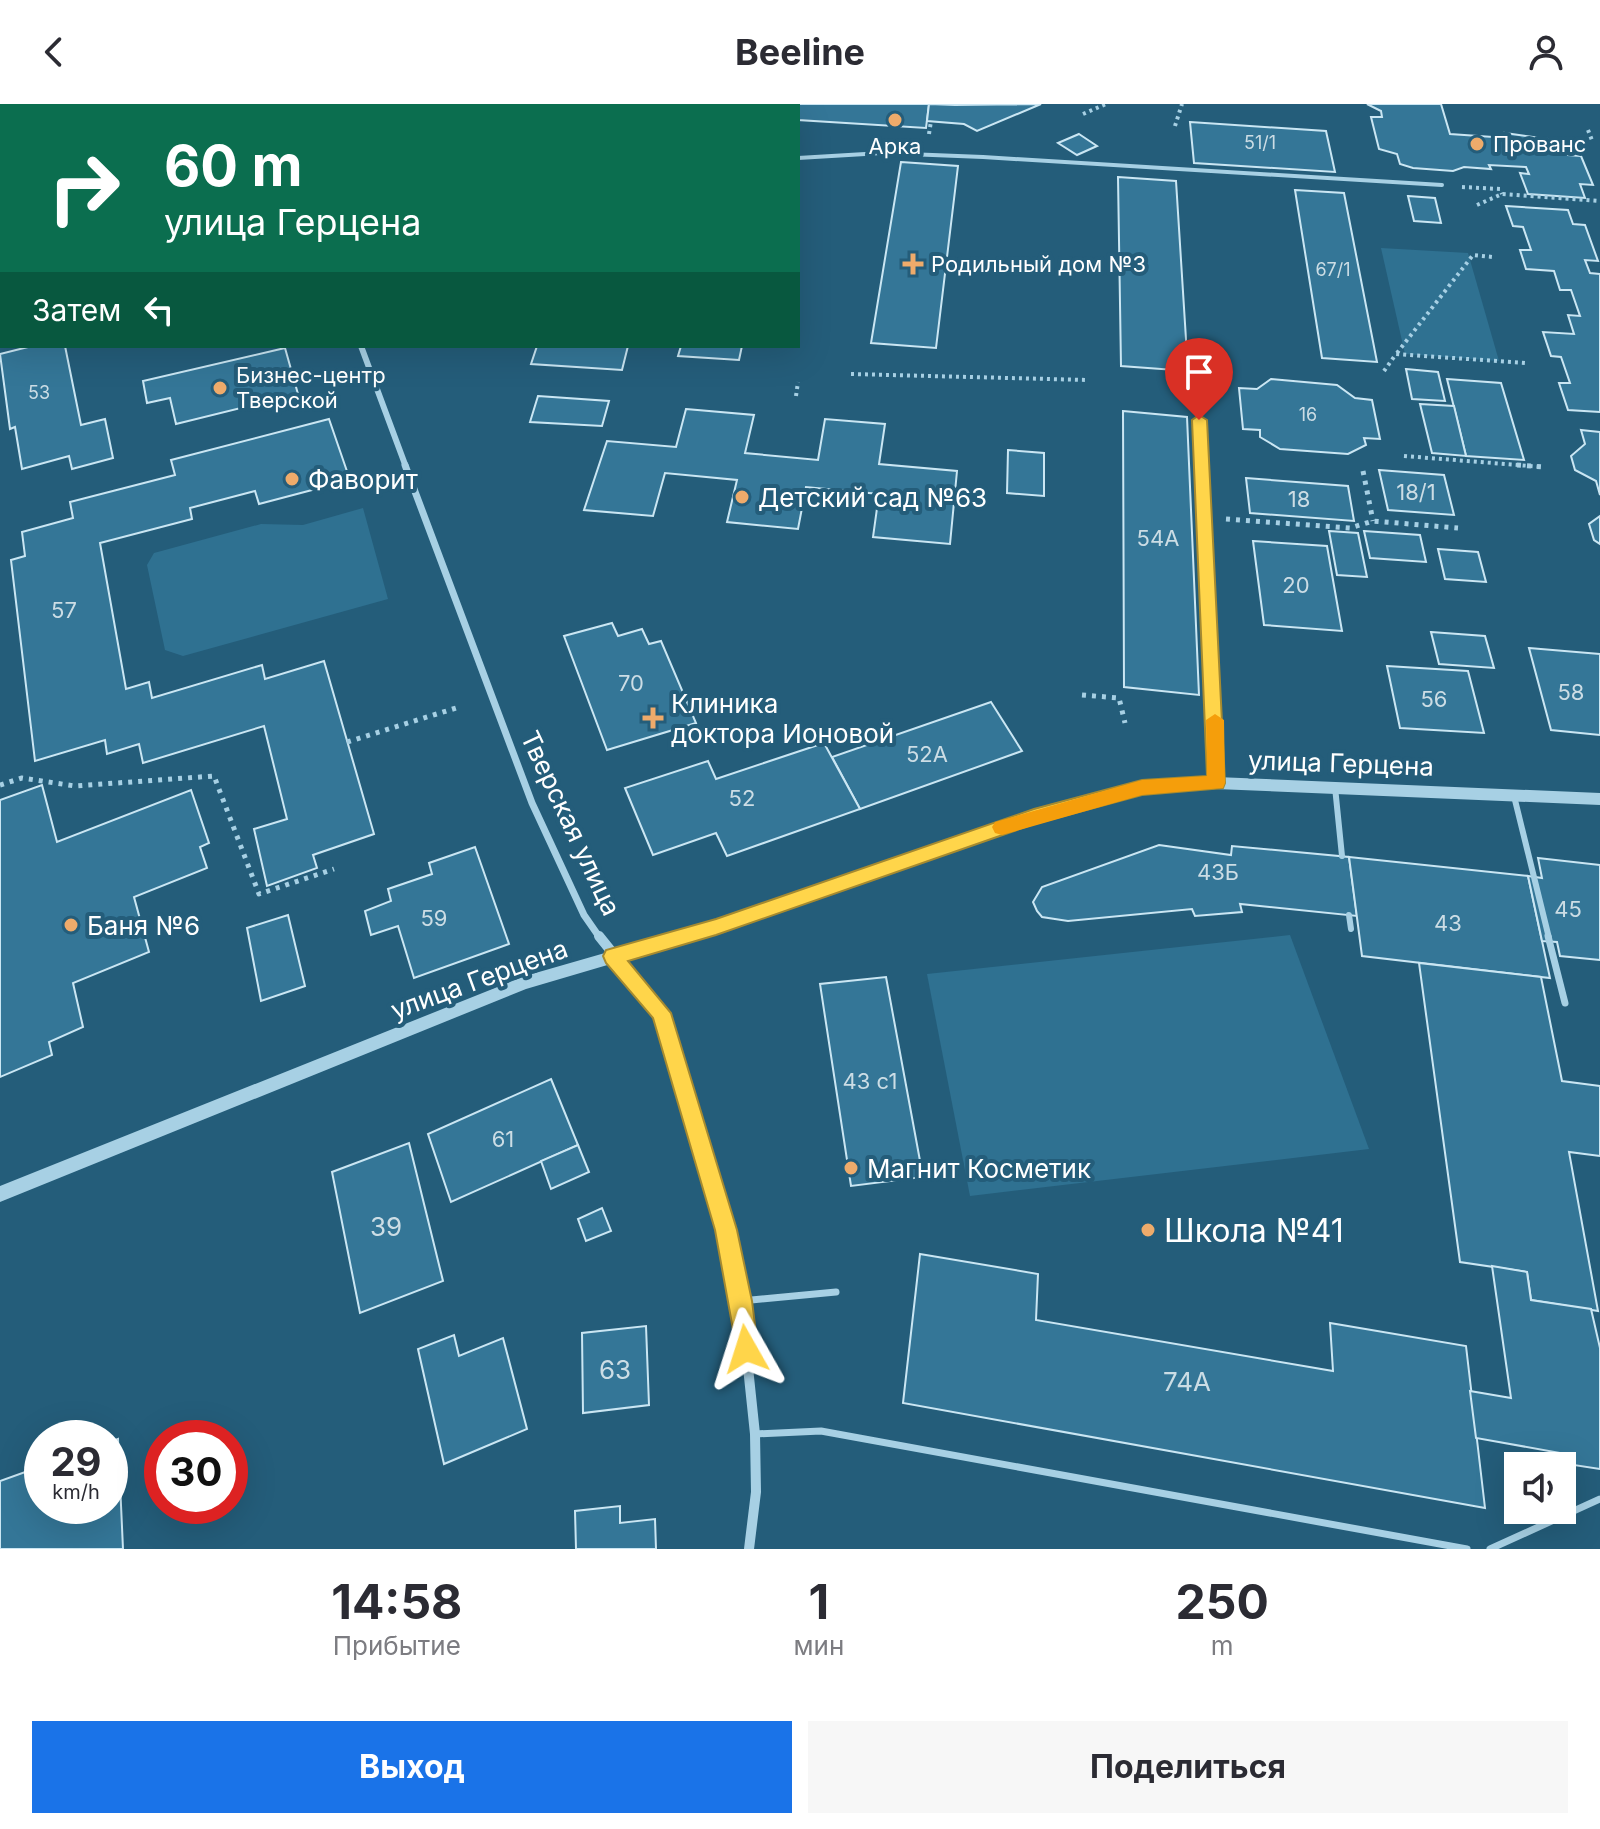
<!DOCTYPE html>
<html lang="ru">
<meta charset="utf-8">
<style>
body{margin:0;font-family:Inter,sans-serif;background:#f7f7f7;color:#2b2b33;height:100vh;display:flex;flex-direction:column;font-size:30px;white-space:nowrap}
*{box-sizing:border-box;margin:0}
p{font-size:26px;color:#7c7c81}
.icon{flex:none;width:44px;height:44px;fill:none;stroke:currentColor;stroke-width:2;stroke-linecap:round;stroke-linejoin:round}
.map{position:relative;height:1445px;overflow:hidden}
.details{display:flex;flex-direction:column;background:#fff;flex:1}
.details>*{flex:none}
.top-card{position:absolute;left:0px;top:0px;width:800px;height:244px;box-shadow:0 8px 32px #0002;background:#0b6e4f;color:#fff;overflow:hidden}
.tools{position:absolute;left:1504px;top:1348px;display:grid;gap:16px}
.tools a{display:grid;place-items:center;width:72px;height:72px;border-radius:0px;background:#fff;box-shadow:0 8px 32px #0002;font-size:40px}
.speed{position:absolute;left:24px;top:1316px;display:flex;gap:16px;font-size:40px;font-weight:700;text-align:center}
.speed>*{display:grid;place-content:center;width:104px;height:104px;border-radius:50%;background:#fff;box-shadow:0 8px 32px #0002;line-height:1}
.speed small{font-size:20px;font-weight:400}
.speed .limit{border:12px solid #d22;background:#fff;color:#111}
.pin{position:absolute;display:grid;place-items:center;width:68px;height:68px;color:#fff;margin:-82px -34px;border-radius:50% 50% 50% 0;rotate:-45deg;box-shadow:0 0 8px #0007}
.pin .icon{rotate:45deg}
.me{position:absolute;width:88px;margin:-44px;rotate:354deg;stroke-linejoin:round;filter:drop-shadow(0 0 6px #0008)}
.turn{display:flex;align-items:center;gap:28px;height:168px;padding:0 32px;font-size:36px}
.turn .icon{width:104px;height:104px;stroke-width:2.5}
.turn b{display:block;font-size:56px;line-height:68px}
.then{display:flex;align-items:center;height:76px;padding:0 32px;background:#0003;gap:16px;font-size:30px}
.eta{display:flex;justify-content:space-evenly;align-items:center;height:136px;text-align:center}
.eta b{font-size:48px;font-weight:700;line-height:56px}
.cta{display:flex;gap:16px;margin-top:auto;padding:16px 32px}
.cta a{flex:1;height:92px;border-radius:0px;background:#1a73e8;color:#fff;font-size:32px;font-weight:700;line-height:92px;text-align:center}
.cta a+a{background:#f7f7f7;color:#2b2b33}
header{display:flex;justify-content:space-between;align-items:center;height:104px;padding:0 32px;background:#fff;font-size:36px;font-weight:700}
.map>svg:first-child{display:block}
.green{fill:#2f7191}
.building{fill:#347697;stroke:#cae6f3;stroke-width:2}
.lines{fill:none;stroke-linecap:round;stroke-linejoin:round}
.path-far1{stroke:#a7d0e4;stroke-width:4;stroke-dasharray:3 4;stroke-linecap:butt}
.path{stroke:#a7d0e4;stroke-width:5;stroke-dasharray:4 6;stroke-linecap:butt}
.service-far2{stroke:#a7d0e4;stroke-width:4}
.service-far1{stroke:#a7d0e4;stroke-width:6}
.service{stroke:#a7d0e4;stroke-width:7}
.minor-far2{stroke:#a7d0e4;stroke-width:6}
.minor-far1{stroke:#a7d0e4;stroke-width:7}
.minor{stroke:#a7d0e4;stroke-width:10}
.tertiary{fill:#a7d0e4;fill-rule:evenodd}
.route{fill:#ffd54a;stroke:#a68a30;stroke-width:2}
.slow{fill:#f59e0b}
.poi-dot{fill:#eeab6b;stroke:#245d7a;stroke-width:3}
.labels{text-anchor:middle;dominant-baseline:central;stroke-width:8;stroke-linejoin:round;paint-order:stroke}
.far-number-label{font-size:18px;fill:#ccdde5}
.far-poi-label{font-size:22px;fill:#fff;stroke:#245d7a;text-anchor:start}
.number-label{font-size:22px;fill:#ccdde5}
.poi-label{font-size:26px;fill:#fff;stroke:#245d7a;text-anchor:start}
.street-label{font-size:26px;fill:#fff;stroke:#245d7a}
.near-number-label{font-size:26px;fill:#ccdde5}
.near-poi-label{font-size:32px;fill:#fff;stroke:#245d7a;text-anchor:start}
</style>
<header><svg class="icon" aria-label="back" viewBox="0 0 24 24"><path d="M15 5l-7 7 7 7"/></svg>Beeline<svg class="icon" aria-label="person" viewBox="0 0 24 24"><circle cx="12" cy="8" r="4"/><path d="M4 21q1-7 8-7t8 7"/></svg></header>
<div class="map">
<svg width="1600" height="1445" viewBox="0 0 1600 1445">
<rect width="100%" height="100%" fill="#245d7a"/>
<g class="green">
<polygon points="1381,144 1468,149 1499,257 1405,250"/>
<polygon points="363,404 388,495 183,552 165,546 147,461 154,449 261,420 303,421"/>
<polygon points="1290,831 1369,1045 970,1092 927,870"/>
</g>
<g class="building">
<polygon points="5,0 290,0 4,2"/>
<polygon points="540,0 689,0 539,2"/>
<polygon points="706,0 929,0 926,24 798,16 798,2"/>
<polygon points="929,0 955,1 1041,0 977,27 964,20 927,17"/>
<polygon points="1367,0 1441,0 1450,30 1507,34 1505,29 1562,37 1568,51 1581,52 1593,81 1580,80 1585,94 1528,90 1520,69 1529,70 1526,63 1489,61 1491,65 1464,63 1453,67 1413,64 1400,60 1397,50 1379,45 1371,13 1382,13 1381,7"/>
<polygon points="1190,18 1326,27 1335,68 1194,59"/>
<polygon points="1079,30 1097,42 1077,51 1058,39"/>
<polygon points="901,58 958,62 936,244 871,239"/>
<polygon points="1118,73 1176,77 1188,267 1121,262"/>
<polygon points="1295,86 1344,89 1377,258 1322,254"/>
<polygon points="1408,92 1435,94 1441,119 1414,117"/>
<polygon points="1506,102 1568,106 1573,120 1585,121 1598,157 1585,156 1590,169 1600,170 1600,308 1568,306 1559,279 1570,279 1561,253 1551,252 1543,228 1574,230 1568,211 1580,212 1571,186 1560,186 1554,167 1526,165 1520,146 1531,146 1523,123 1513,122"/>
<polygon points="32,242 65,242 81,321 105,315 113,354 72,365 69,352 22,365 15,323 10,325 0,250"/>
<polygon points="537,242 628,242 622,266 531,260"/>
<polygon points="681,242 742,242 739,256 678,252"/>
<polygon points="285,244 298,290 176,320 170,294 147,299 143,277"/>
<polygon points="1406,265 1438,268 1445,297 1412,295"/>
<polygon points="1271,275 1337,281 1355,294 1372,296 1380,335 1364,334 1366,341 1348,350 1280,345 1260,333 1260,326 1243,325 1239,284 1257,285"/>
<polygon points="1447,275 1501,279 1524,356 1466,352"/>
<polygon points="538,292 609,297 602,322 530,318"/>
<polygon points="1420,300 1454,302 1466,352 1432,349"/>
<polygon points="686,305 754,311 745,349 818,356 825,315 885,320 879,360 957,367 950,440 873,433 879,390 806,383 798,425 727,418 737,376 665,369 653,412 584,406 607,337 676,343"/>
<polygon points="1123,307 1187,313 1199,591 1124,583"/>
<polygon points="329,315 350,376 259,400 255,387 190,404 192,415 100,439 126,585 149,578 152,594 262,561 265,575 324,557 374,730 313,751 317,764 267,782 254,725 287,715 264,622 143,659 139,640 107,650 105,636 35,657 11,456 25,452 22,428 73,414 70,398 175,371 171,356"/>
<polygon points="1581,326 1600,328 1600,391 1596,377 1575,366 1571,352 1585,340"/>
<polygon points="1008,346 1044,349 1044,392 1007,389"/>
<polygon points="1379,366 1444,371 1454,411 1388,406"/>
<polygon points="1246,374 1348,382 1354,417 1250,409"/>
<polygon points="1600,412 1600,440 1594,436 1589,420"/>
<polygon points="1329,427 1358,429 1367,473 1337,471"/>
<polygon points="1364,427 1420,431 1426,458 1370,454"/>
<polygon points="1253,437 1327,442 1342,527 1264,521"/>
<polygon points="1438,445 1478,448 1486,478 1445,475"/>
<polygon points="612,519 618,532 642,525 649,540 661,537 696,619 607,646 564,532"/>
<polygon points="1431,528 1485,532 1494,564 1439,560"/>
<polygon points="1529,544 1600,550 1600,631 1551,626"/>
<polygon points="1387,562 1468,567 1484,629 1400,624"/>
<polygon points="991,598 1022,647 860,705 832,653"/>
<polygon points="824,639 860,705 727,752 716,729 653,751 625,684 708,657 716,675"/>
<polygon points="42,681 57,738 191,686 209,739 200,743 207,764 134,793 149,848 73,879 83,923 49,938 52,951 0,973 0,696"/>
<polygon points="1159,741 1231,751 1232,742 1349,753 1357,812 1240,800 1242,808 1195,812 1192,805 1068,817 1042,813 1037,807 1033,798 1042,783"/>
<polygon points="475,743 509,840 414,874 398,822 371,831 365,807 391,797 388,785 432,770 429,759"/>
<polygon points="1349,753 1528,772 1550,874 1362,852"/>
<polygon points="1538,754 1600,761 1600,856 1560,852 1557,838 1542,837 1528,772 1542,774"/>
<polygon points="288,811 305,882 261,897 247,824"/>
<polygon points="1419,859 1541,873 1562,977 1600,982 1600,1052 1569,1048 1598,1207 1531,1196 1527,1168 1460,1158"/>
<polygon points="886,873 923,1073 851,1082 820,880"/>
<polygon points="551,975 578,1041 451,1098 428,1030"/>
<polygon points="409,1039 443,1177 360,1209 332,1068"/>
<polygon points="578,1041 589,1068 551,1085 541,1057"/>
<polygon points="602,1104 611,1127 586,1137 578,1115"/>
<polygon points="920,1150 1038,1170 1036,1216 1333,1267 1330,1219 1466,1242 1485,1404 903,1299"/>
<polygon points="1492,1162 1527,1168 1531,1196 1591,1205 1600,1244 1600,1365 1567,1360 1566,1350 1476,1334 1470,1287 1511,1294"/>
<polygon points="646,1222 649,1301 583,1309 582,1229"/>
<polygon points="454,1231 459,1252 503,1234 527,1325 444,1360 418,1245"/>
<polygon points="118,1335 123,1445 0,1445 0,1377 42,1362 42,1402 110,1402 110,1338"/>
<polygon points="620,1402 620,1419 655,1415 656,1445 576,1445 575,1407"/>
</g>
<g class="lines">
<g class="path-far1">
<polyline points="1083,10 1106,0"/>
<polyline points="1175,22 1182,0"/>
<polyline points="1588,26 1593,39"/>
<polyline points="929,30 931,17"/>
<polyline points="1462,83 1500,85 1502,90"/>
<polyline points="1477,101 1502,90 1600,97"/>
<polyline points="1397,249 1473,151 1493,153"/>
<polyline points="1384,267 1396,250 1525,259"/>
<polyline points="851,270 1088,276"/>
<polyline points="796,292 798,278"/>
<polyline points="1404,352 1543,363"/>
</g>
<g class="path">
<polyline points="1517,361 1545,363"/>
<polyline points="1363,367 1373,417"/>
<polyline points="1226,415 1350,424 1373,417 1458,424"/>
<polyline points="1082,591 1119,594 1125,619"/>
<polyline points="347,638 456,604"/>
<polyline points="0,681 22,674 75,682 214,672 259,790 334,765"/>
</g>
<polyline class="service-far2" points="798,54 882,49 983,53 1442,81"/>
<g class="service-far1">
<polyline points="1335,683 1342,752"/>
<polyline points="1514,692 1549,834"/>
<polyline points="1349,811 1351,825"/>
</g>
<g class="service">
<polyline points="1548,832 1565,899"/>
<polyline points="741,1197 836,1188"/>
<polyline points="755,1330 821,1327 1467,1445"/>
<polyline points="1490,1445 1600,1395"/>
</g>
<g class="minor-far2">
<polyline points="361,242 406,363"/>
<polyline points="1199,316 1201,363"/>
</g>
<g class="minor-far1">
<polyline points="405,361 532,699 584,811 600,834"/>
<polyline points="1201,361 1216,679"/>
</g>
<polyline class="minor" points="599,832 661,909 726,1126 741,1197 755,1330 756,1388 749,1445"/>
<polygon class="tertiary" points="1216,673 1600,689 1600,701 1216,685 1142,690 1034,718 716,829 526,885 0,1098 0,1082 525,872 716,817 1034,706 1142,678"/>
</g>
<polygon class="route" points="1199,311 1207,316 1225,679 1223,684 1142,691 1034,720 716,831 628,857 671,909 737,1126 752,1197 758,1245 754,1253 746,1257 738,1253 715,1126 653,914 606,859 603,852 606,846 716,815 1034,705 1142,676 1207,672 1192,316"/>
<polygon class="slow" points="1215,610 1224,616 1225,679 1223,684 1142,691 1002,731 995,729 992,723 995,718 1142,676 1207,672 1206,616"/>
<g class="poi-dot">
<circle cx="895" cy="16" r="8"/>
<circle cx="1477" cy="40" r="8"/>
<path d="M909 148h8v8h8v8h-8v8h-8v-8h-8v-8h8z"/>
<circle cx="220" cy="284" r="8"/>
<circle cx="292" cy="375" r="8"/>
<circle cx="742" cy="393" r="8"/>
<path d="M649 602h8v8h8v8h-8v8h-8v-8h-8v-8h8z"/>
<circle cx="71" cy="821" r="8"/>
<circle cx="851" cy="1064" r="8"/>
<circle cx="1148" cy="1126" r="8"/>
</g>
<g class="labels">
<g class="far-number-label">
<text x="1260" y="38">51/1</text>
<text x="1333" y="165">67/1</text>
<text x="39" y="288">53</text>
<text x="1308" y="310">16</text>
</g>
<g class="far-poi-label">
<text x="1493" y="40">Прованс</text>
<text x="895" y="42" text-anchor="middle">Арка</text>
<text x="931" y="160">Родильный дом №3</text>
<text x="236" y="271">Бизнес-центр<tspan x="236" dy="25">Тверской</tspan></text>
</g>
<g class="number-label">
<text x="1416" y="388">18/1</text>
<text x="1299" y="395">18</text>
<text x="1158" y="434">54А</text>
<text x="1296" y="481">20</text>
<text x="64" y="506">57</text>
<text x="631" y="579">70</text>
<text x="1571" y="588">58</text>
<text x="1434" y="595">56</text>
<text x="927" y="650">52А</text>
<text x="742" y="694">52</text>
<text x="1218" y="768">43Б</text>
<text x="1568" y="805">45</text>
<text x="434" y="814">59</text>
<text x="1448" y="819">43</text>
<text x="870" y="977">43 с1</text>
<text x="503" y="1035">61</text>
</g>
<g class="poi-label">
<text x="308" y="375">Фаворит</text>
<text x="758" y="393">Детский сад №63</text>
<text x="671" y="599">Клиника<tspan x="671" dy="30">доктора Ионовой</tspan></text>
<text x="87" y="821">Баня №6</text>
<text x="867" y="1064">Магнит Косметик</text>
</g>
<g class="street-label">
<text transform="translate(1341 659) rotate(2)">улица Герцена</text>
<text transform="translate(571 719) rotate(65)">Тверская улица</text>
<text transform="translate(479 875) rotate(-20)">улица Герцена</text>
</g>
<g class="near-number-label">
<text x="386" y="1122">39</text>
<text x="615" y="1265">63</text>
<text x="1187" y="1277">74А</text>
</g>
<g class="near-poi-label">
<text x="1164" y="1126">Школа №41</text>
</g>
</g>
</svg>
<div class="tools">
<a><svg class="icon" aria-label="sound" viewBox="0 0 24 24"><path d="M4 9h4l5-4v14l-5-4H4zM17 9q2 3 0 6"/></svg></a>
</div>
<div class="speed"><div>29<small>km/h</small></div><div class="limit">30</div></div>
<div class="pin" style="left:1199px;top:316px;background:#d93025"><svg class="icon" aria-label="arrive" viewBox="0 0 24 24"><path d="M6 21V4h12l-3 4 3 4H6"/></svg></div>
<svg class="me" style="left:746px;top:1245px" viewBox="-20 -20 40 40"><path d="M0-17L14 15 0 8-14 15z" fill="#ffd54a" stroke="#fff" stroke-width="4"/></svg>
<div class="top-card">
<div class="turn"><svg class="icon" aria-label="right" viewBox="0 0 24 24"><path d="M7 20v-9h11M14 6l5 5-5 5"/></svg><div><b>60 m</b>улица Герцена</div></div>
<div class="then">Затем<svg class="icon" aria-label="left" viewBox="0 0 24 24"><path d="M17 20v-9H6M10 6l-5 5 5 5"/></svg></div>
</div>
</div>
<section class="details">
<div class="eta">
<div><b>14:58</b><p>Прибытие</p></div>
<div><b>1</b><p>мин</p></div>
<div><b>250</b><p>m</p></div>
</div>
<div class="cta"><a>Выход</a><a>Поделиться</a></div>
</section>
